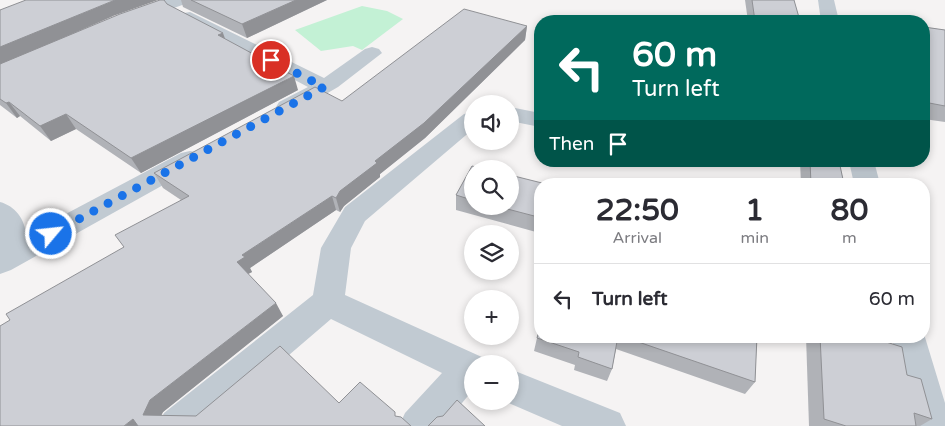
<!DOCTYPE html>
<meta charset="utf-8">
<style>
body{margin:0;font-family:"Varela Round",sans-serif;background:#f2f2f3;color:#2b2b33;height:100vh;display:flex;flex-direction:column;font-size:19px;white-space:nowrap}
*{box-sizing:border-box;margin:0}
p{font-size:16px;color:#7c7c81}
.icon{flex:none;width:28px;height:28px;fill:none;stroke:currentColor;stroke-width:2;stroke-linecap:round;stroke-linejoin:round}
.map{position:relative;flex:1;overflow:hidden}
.details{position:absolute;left:534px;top:178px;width:396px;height:165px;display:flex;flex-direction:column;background:#fff;border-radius:20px;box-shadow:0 2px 8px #0003}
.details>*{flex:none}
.banner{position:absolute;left:534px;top:15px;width:396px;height:152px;border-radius:20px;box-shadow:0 2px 8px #0003;background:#00695c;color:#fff;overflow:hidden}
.controls{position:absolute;left:464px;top:95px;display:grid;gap:10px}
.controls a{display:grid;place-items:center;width:55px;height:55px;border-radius:50%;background:#fff;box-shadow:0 2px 8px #0003;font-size:25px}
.pin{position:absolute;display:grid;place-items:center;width:42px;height:42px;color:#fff;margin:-21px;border:2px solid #fff;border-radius:50%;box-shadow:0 1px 5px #0007}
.me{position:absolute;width:55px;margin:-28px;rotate:62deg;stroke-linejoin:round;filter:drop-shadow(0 0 4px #0008)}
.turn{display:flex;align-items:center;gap:18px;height:105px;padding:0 15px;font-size:22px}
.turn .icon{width:65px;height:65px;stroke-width:2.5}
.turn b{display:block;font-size:35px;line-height:42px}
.then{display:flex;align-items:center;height:48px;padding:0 15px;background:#0003;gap:10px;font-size:19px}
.eta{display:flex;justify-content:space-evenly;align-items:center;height:85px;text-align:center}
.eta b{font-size:30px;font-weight:700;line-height:35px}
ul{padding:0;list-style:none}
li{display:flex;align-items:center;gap:15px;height:70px;padding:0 15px;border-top:1px solid #e1e1e2}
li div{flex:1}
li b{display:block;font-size:19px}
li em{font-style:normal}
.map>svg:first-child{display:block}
.green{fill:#c3f1d5}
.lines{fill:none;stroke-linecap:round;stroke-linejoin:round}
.minor{fill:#c1cad2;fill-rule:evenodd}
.wall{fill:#b0b2b7}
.shaded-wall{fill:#909195}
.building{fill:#cdcfd5;stroke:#909195}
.route{stroke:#1a73e8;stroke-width:9;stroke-dasharray:0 16.2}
</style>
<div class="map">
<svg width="945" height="426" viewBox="0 0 945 426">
<rect width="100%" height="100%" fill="#f5f3f3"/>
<polygon class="green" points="362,6 387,11 403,19 362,50 353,46 321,51 295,30"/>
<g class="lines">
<g class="minor">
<polygon points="163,0 187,0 185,4 138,21 132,22 126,21 123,17 126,13"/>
<polygon points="818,0 834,0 839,21 821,21"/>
<polygon points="190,12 324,78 365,49 372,47 379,49 382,53 338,87 295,112 287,114 279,112 276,107 279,102 308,87 184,21 181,17 184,13"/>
<polygon points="510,107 540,113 540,127 510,121"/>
<polygon points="472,112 472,130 365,221 351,248 345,295 484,358 487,364 472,364 472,391 443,426 399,426 405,413 442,373 331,319 206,426 158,426 164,413 313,295 321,248 345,207 464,114"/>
<path d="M 190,151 L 199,153 L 202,159 L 199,165 L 11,270 L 0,274 L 0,202 C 15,206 25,219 26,235 L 181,153 Z"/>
<polygon points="849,161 874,161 880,184 854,184"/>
<polygon points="924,334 945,403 945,426 914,426 891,336 924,336"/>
<polygon points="510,369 620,413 626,426 562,426 504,401 510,401"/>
</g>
</g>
<g class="wall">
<polygon points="181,0 327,0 247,38 183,7"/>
<polygon points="745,0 794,0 800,21 748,21"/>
<polygon points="167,4 225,39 298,90 141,173 76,129 51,141 20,116 17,118 0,105 0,10 113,16 77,32"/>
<polygon points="527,26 525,40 425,138 380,174 380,177 344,206 340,212 336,210 250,268 252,272 248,274 283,316 163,412 161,415 196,416 339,403 395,412 0,426 124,247 181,200 163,188 154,173 342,101"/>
<polygon points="924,27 945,30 945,122 924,119"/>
<polygon points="800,161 839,161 844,184 801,184"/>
<polygon points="472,169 472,206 510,206 546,184 540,221 536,232 456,210 456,195"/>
<polygon points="540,336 757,336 755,382 745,394 616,349 612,369 607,381 574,370 575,365 534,351 537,338"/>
<polygon points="806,336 867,336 907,375 932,419 920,426 809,426"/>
</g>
<g class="shaded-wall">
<polygon points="115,0 158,0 113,16 0,65 0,47"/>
<polygon points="296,0 327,0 247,38 242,24"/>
<polygon points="527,26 525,40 425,138 380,174 380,177 344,206 340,212 336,198 340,191 375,161"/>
<polygon points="223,33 228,47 218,35"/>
<polygon points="294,76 298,90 141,173 131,158"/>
<polygon points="9,102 20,116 17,118 6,103"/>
<polygon points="66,114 76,129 51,141 40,126"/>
<polygon points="332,196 336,210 250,268 252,272 244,276 237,262 242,255"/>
<polygon points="540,212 540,221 536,232 538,217"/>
<polygon points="276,303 283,316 163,412 156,426 143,415 150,400"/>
<polygon points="133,419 141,426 124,426"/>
</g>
<g class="building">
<polygon points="26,0 115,0 0,47 0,10"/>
<polygon points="160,0 164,0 167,4 223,33 218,35 294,76 131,158 66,114 40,126 9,102 6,103 0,99 0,64 120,14"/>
<polygon points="191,0 296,0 242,24"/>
<polygon points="752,0 794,0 800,21 755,21"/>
<polygon points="464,9 527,26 424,123 375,161 377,163 340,191 336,198 332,196 242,255 245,257 237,262 276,303 150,400 143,415 196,416 280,346 339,403 360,382 395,412 395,416 401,417 411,426 138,426 133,419 124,426 0,426 0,326 10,320 6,314 124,247 115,235 189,196 154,173 315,87 342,101"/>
<polygon points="924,27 945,30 945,106 924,102"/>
<polygon points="810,161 839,161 844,184 811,184"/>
<polygon points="472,166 484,169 472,169 472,200 456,195"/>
<polygon points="510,175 546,184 540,184 540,212 538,217 496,206 510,206"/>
<polygon points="540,327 540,336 618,336 612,369 578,357 579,352 537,338"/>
<polygon points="621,336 757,336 755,382"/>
<polygon points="820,336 867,336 902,347 907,375 921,379 932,419 914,413 916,426 846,426 824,419"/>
<polygon points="457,400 485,426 428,426 437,417 443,416"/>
</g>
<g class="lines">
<polyline class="route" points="51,234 324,87 271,60"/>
</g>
</svg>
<div class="controls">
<a><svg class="icon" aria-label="sound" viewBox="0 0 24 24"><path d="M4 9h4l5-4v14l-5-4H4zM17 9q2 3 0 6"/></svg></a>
<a><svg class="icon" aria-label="search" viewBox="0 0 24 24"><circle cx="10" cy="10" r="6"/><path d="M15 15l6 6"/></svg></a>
<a><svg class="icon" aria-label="layers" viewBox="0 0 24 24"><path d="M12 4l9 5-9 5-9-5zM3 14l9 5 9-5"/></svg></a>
<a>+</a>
<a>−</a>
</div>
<div class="pin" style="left:271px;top:60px;background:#d93025"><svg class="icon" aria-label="arrive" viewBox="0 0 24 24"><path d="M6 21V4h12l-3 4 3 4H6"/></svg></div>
<svg class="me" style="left:51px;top:234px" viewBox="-20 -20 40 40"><circle r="17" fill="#1a73e8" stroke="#fff" stroke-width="3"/><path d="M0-11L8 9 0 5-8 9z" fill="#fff"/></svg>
<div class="banner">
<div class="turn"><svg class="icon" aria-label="left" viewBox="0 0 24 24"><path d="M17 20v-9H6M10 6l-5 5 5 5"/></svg><div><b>60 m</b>Turn left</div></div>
<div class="then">Then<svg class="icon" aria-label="arrive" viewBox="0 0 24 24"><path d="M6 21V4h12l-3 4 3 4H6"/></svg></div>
</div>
<section class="details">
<div class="eta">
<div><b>22:50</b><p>Arrival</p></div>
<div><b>1</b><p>min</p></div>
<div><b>80</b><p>m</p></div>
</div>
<ul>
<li><svg class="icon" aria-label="left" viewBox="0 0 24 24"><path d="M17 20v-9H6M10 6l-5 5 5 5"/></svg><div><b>Turn left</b></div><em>60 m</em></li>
</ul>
</section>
</div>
